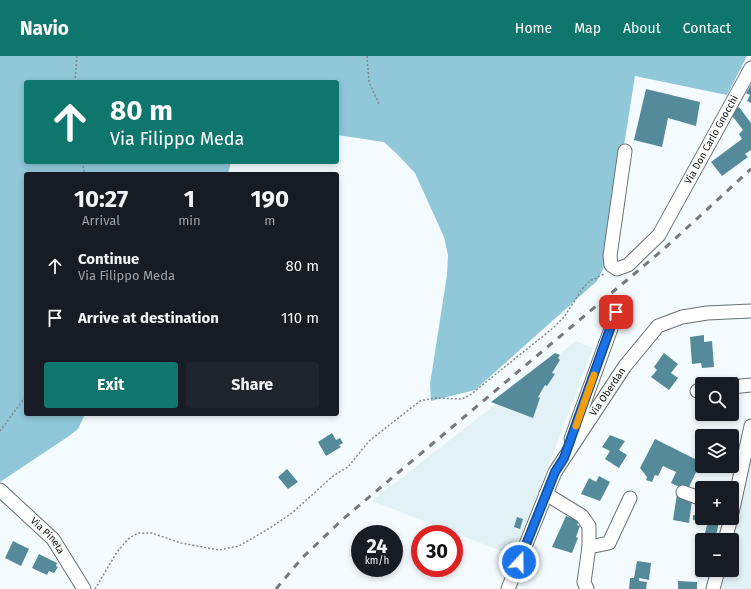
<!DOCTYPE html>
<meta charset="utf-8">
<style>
body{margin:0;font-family:"Fira Sans",sans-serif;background:#20242c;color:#f1f3f6;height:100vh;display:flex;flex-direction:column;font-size:15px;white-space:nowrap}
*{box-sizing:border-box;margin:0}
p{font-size:13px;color:#9ea1a6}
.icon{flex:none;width:22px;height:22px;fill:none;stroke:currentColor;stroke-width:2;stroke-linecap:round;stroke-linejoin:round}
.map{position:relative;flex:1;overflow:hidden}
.panel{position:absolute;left:24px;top:116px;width:315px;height:244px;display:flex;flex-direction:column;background:#171b24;border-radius:4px;box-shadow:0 2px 6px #0003}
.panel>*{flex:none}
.banner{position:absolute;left:24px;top:24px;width:315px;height:84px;border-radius:4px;box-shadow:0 2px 6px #0003;background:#0f766e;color:#fff;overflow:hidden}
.buttons{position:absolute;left:695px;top:321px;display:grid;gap:8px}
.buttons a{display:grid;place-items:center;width:44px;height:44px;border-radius:4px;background:#171b24;box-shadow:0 2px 6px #0003;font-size:20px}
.speed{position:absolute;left:351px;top:469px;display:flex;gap:8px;font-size:20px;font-weight:700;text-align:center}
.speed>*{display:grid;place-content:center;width:52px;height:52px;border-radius:50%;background:#171b24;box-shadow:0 2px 6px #0003;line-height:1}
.speed small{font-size:10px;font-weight:400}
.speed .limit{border:6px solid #d22;background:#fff;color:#111}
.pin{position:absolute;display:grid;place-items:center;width:34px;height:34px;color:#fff;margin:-17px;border-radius:8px;box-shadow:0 2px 6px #0006}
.me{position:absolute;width:44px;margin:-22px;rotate:21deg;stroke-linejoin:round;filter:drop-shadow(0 0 3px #0008)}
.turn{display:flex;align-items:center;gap:14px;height:84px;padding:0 20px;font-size:18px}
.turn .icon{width:52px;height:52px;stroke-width:2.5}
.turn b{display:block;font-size:28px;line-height:34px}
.eta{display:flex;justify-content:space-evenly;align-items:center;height:68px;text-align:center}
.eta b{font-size:24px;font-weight:700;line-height:28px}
.button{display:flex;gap:8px;margin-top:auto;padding:8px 20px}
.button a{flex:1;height:46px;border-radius:4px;background:#0f766e;color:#fff;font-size:16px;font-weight:700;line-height:46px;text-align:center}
.button a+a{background:#20242c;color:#f1f3f6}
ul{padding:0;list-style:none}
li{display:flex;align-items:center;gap:12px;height:52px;padding:0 20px}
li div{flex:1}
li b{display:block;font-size:15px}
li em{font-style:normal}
header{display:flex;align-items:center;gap:24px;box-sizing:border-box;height:56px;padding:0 20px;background:#0f766e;color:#fff}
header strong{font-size:19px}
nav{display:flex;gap:22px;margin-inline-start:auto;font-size:14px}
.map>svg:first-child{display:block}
.built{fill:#e1f1f6}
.forest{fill:#90c7d9}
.building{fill:#558a9a}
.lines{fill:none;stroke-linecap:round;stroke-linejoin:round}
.minor-casing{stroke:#6a7173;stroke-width:15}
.path{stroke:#85898c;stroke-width:1.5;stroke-dasharray:2 2;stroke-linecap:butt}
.minor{stroke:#fff;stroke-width:13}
.rail{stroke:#75797b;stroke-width:3;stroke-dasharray:7 7;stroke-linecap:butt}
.route-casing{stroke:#114b97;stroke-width:10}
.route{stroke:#1a73e8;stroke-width:7}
.slow{stroke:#f59e0b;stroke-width:7}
.labels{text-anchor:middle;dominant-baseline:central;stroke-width:3;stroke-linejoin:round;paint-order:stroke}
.street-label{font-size:10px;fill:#101213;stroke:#fff}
</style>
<header>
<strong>Navio</strong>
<nav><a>Home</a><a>Map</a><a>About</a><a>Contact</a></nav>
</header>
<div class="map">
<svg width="751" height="533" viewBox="0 0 751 533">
<rect width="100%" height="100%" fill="#f4fbfe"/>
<g class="built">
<polygon points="576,285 593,292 514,500 372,445"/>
<polygon points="751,388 751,533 718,533 722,514 732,514 732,484 729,484"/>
</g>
<polygon class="forest" points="0,0 747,0 727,39 635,20 605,209 597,225 475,334 431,345 430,328 447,219 448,199 444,181 415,117 397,98 384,86 337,79 337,26 26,26 26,106 231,106 228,118 26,118 26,358 85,358 78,373 66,382 0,426"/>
<g class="building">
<polygon points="751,29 751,47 747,45 750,39 746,37"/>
<polygon points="646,33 700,46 696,70 668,62 662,91 634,84"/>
<polygon points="739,51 751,67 751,94 745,98 748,101 722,120 711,106 742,83 739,78 743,74 730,57"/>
<polygon points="704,279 704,286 712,285 714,311 702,312 701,307 692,308 690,281"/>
<polygon points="555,297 560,299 558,302 560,304 552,317 555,318 547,330 545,329 538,341 540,342 533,362 491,346"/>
<polygon points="664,297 678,308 671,317 678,322 669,334 651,321 657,314 654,311"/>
<polygon points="332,377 336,384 340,382 343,387 339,389 341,391 326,400 318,386"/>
<polygon points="610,379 625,385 619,394 627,399 619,412 605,403 610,395 602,391"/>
<polygon points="655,383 701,406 687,435 671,427 676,416 663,410 658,420 655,419 652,426 646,424 647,421 640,412"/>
<polygon points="287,413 298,426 288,433 278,421"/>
<polygon points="599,420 610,426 600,445 581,438 589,422 596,426"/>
<polygon points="677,438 692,444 689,467 673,464"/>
<circle cx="699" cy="451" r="3.5"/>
<polygon points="693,459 702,460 702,465 693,464"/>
<polygon points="566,460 579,465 577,469 580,470 576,481 578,482 572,497 552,491"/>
<polygon points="517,461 523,463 520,473 514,471"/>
<polygon points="709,462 720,462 715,484 703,484"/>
<polygon points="13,485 29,493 21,510 5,502"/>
<polygon points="702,490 702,514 707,514 706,519 695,517"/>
<polygon points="39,498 57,507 56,510 58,511 54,517 49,515 47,519 32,512"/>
<polygon points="637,505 651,507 649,524 639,522 639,525 647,526 646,533 629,533 630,522 634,522"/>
<polygon points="678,525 697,526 697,533 678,533"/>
</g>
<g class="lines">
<g class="minor-casing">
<g id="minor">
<path id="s1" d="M 625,95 L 610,200 L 611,209 L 617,213 L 628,209 L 659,179 L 751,12"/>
<polyline points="732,331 751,329"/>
<polyline points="697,335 702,335"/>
<polyline points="571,383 617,256"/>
<path id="s2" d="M 0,434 L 53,483 L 84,533"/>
<polyline points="683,436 702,443"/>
<polyline points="546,438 582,460 589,470 589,491 584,526 587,533"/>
<polyline points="732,457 751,370"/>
<polyline points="725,484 731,462"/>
<polyline points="589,491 609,487 630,442"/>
<path id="s3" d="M 508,533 L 555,416 L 625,310 L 658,270 L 682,261 L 707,257 L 751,255"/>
<polyline points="713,533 718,514"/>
</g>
</g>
<g class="path">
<polyline points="367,0 369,26 379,48"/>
<polyline points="75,26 77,0"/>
<polyline points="82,106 85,118"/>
<polyline points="0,375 26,340"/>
<polyline points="95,533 117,496 128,483 138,477 152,477 181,487 219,494 239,490 270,472 292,457 333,420 348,411 369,385 420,345 434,342 462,343 470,339 553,272 564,261 583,232 590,225 604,218"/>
</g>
<use href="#minor" class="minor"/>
<polyline class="rail" points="276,533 302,502 343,463 665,192 751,113"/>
</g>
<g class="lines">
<g class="route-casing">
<polyline id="route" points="519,506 555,416 564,402 616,256"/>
</g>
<use href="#route" class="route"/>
<polyline class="slow" points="576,370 594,319"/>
</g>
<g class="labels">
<g class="street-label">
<text stroke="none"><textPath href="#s1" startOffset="286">Via Don Carlo Gnocchi</textPath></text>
<text stroke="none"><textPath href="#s3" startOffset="222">Via Oberdan</textPath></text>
<text stroke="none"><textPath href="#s2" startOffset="66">Via Pineta</textPath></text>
</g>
</g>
</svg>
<div class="buttons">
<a><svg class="icon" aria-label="search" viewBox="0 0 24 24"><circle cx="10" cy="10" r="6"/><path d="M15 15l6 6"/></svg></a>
<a><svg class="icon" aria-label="layers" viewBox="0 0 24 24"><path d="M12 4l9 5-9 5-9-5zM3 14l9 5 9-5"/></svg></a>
<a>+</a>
<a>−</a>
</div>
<div class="speed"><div>24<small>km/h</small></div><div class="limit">30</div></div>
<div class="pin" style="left:616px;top:256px;background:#d93025"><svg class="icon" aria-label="arrive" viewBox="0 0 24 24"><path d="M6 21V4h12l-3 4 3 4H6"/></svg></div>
<svg class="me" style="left:519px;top:506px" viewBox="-20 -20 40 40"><circle r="17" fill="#1a73e8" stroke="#fff" stroke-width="3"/><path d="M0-11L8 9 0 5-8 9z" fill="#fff"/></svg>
<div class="banner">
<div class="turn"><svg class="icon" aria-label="ahead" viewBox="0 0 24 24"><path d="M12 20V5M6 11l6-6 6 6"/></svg><div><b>80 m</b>Via Filippo Meda</div></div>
</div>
<section class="panel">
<div class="eta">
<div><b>10:27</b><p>Arrival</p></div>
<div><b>1</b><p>min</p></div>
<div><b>190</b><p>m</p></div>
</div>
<ul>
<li><svg class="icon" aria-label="ahead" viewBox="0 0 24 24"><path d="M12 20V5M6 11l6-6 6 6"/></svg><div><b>Continue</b><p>Via Filippo Meda</p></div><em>80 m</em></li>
<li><svg class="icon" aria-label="arrive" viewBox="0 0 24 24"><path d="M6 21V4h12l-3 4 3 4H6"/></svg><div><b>Arrive at destination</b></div><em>110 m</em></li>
</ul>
<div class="button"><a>Exit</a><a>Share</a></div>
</section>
</div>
